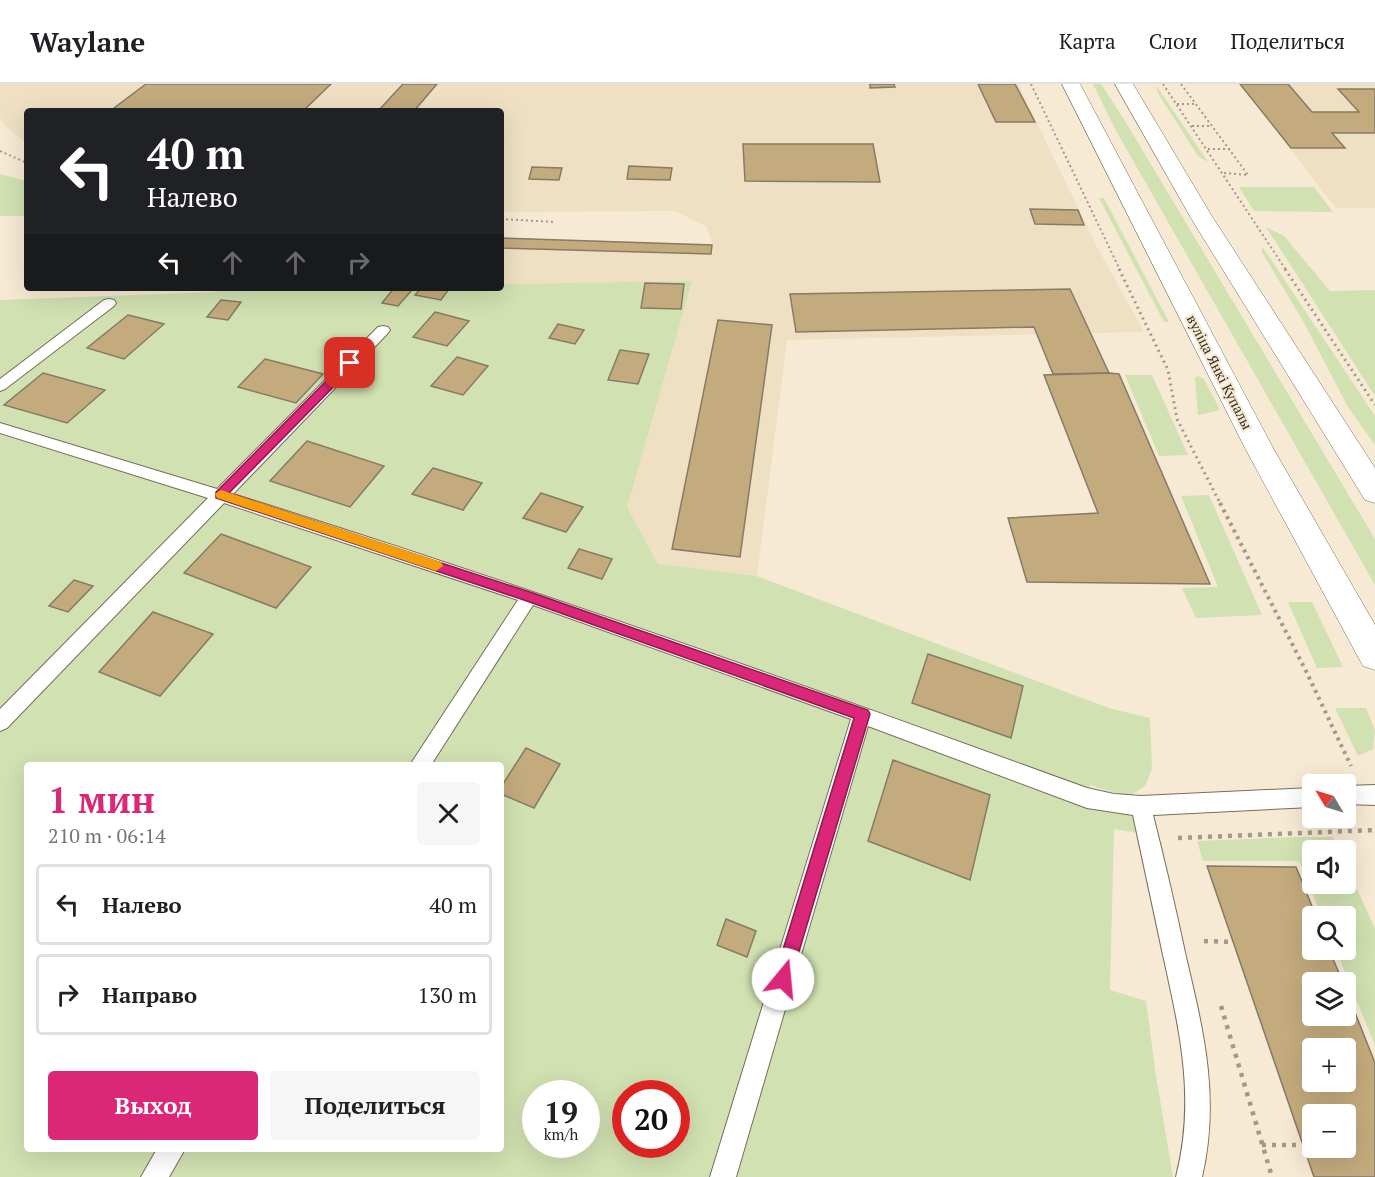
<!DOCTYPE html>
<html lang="ru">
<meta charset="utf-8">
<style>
body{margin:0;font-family:"PT Serif",serif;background:#f6f6f6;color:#202124;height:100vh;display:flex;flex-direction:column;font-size:22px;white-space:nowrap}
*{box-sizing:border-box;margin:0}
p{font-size:20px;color:#757577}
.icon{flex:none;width:33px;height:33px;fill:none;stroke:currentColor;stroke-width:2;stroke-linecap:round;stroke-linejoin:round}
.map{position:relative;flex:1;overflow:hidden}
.details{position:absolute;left:24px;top:678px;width:480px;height:390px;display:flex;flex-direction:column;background:#fff;border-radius:6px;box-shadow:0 6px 24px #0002}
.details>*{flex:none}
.hud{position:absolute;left:24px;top:24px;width:480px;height:183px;border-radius:6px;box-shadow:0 6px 24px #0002;background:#202124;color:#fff;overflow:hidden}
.needle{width:39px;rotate:308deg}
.buttons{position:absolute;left:1302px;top:690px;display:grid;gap:12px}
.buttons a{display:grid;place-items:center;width:54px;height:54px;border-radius:6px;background:#fff;box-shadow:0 6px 24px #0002;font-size:30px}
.speed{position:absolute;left:522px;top:996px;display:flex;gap:12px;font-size:30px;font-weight:700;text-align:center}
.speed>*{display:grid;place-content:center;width:78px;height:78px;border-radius:50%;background:#fff;box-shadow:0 6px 24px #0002;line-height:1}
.speed small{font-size:15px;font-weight:400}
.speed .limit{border:9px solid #d22;background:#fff;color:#111}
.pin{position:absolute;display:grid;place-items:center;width:51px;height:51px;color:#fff;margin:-26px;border-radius:12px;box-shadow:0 3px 9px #0006}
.me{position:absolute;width:66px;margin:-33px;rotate:17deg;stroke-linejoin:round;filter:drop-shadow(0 0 4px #0008)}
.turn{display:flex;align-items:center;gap:21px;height:126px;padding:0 24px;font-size:27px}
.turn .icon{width:78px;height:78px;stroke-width:2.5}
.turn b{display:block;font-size:42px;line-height:51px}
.lanes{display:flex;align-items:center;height:57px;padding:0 24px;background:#0003;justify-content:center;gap:30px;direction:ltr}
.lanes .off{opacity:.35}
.round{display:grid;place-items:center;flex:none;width:63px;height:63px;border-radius:6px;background:#f6f6f6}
.head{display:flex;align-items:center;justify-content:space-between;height:102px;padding:0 24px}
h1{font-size:36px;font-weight:600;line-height:45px;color:#db2777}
.action{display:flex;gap:12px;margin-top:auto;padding:12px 24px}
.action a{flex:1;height:69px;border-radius:6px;background:#db2777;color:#fff;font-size:24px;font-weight:600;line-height:69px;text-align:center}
.action a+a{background:#f6f6f6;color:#202124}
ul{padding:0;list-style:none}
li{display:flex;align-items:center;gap:18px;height:81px;margin:0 12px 9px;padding:0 12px;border:3px solid #e0e0e0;border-radius:6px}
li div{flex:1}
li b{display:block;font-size:22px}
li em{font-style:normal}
header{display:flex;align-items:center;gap:36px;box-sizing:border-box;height:84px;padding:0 30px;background:#fff;border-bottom:2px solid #e0e0e0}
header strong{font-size:28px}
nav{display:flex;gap:33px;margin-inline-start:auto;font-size:21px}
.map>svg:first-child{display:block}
.built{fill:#efdfc3}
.green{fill:#d1e1b1;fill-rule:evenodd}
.building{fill:#c4ab7d;stroke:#857b67;stroke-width:1.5;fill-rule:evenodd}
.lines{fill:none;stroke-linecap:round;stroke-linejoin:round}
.lane-casing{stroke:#786d5a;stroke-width:2}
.primary-casing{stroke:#786d5a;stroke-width:1}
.path-far3{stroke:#a29989;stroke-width:2;stroke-dasharray:2 3;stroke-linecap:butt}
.path-far2{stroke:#a29989;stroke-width:3;stroke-dasharray:2 4;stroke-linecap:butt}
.path-far1{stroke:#a29989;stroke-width:4;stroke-dasharray:3 4.5;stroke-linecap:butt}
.path{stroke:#a29989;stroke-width:4.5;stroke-dasharray:4 6;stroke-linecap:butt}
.lane{fill:#fff;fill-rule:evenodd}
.primary{fill:#fff;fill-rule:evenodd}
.route{fill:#db2777;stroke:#8e194d;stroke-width:1.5}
.slow{fill:#f59e0b}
.labels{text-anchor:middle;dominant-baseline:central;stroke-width:4.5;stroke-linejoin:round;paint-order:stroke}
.far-street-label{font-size:14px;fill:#353028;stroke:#f7ead4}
</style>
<header>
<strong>Waylane</strong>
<nav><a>Карта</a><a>Слои</a><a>Поделиться</a></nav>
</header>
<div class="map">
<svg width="1375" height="1093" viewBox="0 0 1375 1093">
<rect width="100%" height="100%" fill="#f7ead4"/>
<g class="built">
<polygon points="0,0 1018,0 1096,161 1144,248 787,256 757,492 658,480 627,423 691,198 501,200 501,154 712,160 707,143 675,127 501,128 501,27 27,27 27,60 5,42 0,34"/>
<polygon points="1240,0 1375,0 1375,124 1336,124"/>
</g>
<g class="green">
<polygon points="1093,0 1101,0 1125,37 1375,455 1375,501 1115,45"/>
<polygon points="1156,1 1208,78 1198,72 1159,11"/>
<polygon points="0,90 27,97 27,132 0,132"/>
<polygon points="1239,103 1314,103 1333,128 1254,127"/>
<polygon points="1099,114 1104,114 1169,238 1164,238"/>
<polygon points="1266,143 1284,152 1330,207 1375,206 1375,312"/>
<polygon points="1262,162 1375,332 1375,361 1348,323 1303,237 1262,168"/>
<path d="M 692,197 L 627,423 L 658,480 L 757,492 L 1109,624 L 1150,634 L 1152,685 L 1145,702 L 1128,713 L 1090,701 L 1086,722 L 1136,732 L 1137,749 L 1114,745 L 1110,906 L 1146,917 L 1156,992 L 1173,1093 L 0,1093 L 0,216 L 215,208 L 217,204 L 501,204 L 501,200 ZM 27,681 L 501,681 L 501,1065 L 27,1065 ZM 536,1010 L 586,1010 L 586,1060 L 536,1060 ZM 626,1010 L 676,1010 L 676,1060 L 626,1060 Z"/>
<polygon points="1125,291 1152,291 1188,371 1159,372"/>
<polygon points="1198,292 1204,295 1220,326 1198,331 1195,294"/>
<polygon points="1209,411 1262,531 1196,534 1182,504 1218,503 1181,412"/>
<polygon points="1288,518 1312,518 1343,583 1317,584"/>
<polygon points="1335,624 1366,624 1375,646 1373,665 1358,672"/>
<polygon points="1298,753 1333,753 1339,766 1312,766 1312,800 1346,800 1346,780 1375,845 1375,961 1336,866 1346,866 1346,832 1322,832 1299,777 1203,777 1197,757"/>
</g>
<g class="building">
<polygon points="146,0 331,0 303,27 110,27"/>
<polygon points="403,0 437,0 414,27 378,27"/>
<polygon points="870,0 894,0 895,3 870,4"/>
<polygon points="978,0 1015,0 1035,38 996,38"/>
<polygon points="1240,0 1288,0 1312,28 1359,28 1338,5 1375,5 1375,49 1332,49 1345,64 1291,64"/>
<polygon points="743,60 873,60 880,98 745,97"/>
<polygon points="629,82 672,84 670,96 627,95"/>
<polygon points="532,83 562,84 559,96 529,95"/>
<polygon points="1030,125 1078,126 1084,141 1035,140"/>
<polygon points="501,154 712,161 711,170 501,164"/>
<polygon points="645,199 684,200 681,225 641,224"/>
<polygon points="394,204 412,206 398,222 382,219"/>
<polygon points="421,204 445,204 449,205 441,216 415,211"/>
<polygon points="1070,205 1109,289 1053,290 1034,243 796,248 790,210"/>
<polygon points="221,216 241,218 228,236 207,233"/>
<polygon points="435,228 469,237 447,262 413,253"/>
<polygon points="128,231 164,240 124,275 87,264"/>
<polygon points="718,236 772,241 740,473 672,465"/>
<polygon points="558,240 584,246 575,260 549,254"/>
<polygon points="620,266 649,270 638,300 608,296"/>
<polygon points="457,273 488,282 463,311 431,302"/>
<polygon points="265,275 323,290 296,319 238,303"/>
<polygon points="43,289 105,306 67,339 4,321"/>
<polygon points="1109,289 1119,290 1210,500 1027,498 1008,434 1098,429 1044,291"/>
<polygon points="307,357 384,382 350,423 270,397"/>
<polygon points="433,384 482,399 463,426 412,410"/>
<polygon points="541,409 583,423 566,448 523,434"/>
<polygon points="221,450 311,483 276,524 184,489"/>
<polygon points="579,465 612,475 602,495 568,484"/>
<polygon points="74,496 93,502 68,528 49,522"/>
<polygon points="153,528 213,550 160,612 99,588"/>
<polygon points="928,570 1023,602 1011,654 912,619"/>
<polygon points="526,664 560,680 534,724 501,710 501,703"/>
<polygon points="893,676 990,711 970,796 868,757"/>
<path d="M 1207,782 L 1296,783 L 1316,832 L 1312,832 L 1312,866 L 1329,866 L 1343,898 L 1312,898 L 1312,932 L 1346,932 L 1346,906 L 1375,979 L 1375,1093 L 1314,1093 ZM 1312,964 L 1346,964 L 1346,998 L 1312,998 ZM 1312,1030 L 1346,1030 L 1346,1064 L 1312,1064 Z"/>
<polygon points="726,835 756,847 747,873 717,861"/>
</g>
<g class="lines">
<g class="lane-casing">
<g id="lane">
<polygon points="109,215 114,216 116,219 114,222 5,305 0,307 0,295 104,216"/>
<path d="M 383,242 L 388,243 L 390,246 L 388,249 L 233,410 C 521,500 804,601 1087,704 L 1114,710 L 1141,712 L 1312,704 L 1312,723 L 1153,731 C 1165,778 1176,826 1186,873 C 1204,949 1220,1015 1202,1093 L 1176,1093 C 1196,1015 1180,948 1163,871 C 1153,824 1143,777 1133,731 L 1087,724 L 868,642 L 736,1093 L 710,1093 L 851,635 L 533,521 L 431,681 L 410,681 L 518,516 L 224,419 L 7,644 L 0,647 L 0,625 L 208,414 L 0,349 L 0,339 L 217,405 L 378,243 Z"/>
<polygon points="1375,701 1375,721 1346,720 1346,702"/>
<polygon points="157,1065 185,1065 169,1093 141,1093"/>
</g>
</g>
<g class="primary-casing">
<g id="primary">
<polygon points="1062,0 1080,0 1273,364 1375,541 1375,586 1363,582 1245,364"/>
<polygon points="1115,0 1133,0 1213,134 1375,384 1375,419 1365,416 1191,134"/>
</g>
</g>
<g class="path-far3">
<polyline points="1031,0 1120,186"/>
<polyline points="1163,0 1286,186"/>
<polyline points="1181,0 1248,91 1224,89"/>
<polyline points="1177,20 1196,20"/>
<polyline points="1192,42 1212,42"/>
<polyline points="1208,65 1230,65"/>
<polyline points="0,67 27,79"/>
<polyline points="501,135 555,138"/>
</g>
<g class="path-far2">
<polyline points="1119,185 1168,286 1177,335 1221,421"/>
<polyline points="1285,185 1375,321"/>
</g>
<polyline class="path-far1" points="1220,419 1306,587 1351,682"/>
<g class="path">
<polyline points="1178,754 1375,746"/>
<polyline points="1204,857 1233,858"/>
<polyline points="1221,922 1272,1093"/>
<polyline points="1262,1061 1303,1061"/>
</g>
<use href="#lane" class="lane"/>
<use href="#primary" class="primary"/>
</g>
<polygon class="route" points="350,276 354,277 354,282 229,409 533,509 868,626 870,630 789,901 783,903 776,901 774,895 854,634 524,516 216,414 216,408 346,277"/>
<polygon class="slow" points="221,406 441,478 443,482 436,487 217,414 215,410"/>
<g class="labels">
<g class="far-street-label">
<text transform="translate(1220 288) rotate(63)">вуліца Янкі Купалы</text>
</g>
</g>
</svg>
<div class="buttons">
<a><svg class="needle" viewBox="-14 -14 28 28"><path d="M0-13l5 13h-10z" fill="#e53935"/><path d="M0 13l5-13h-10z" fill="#757577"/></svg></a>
<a><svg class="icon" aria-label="sound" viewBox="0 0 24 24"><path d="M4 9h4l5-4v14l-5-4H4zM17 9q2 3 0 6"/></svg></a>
<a><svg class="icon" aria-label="search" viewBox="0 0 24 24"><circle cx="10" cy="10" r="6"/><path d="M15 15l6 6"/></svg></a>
<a><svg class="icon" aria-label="layers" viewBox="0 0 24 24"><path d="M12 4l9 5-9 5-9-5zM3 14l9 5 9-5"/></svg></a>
<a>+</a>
<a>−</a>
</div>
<div class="speed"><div>19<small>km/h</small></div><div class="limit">20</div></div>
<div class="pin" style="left:350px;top:279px;background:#d93025"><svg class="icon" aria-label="arrive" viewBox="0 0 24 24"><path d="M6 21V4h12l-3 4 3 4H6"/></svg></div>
<svg class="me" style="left:783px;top:895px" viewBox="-20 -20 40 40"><circle r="19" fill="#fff"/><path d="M0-13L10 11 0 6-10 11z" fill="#db2777"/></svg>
<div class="hud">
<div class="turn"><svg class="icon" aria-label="left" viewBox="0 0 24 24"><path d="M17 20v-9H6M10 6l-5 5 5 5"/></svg><div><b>40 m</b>Налево</div></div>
<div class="lanes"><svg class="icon" aria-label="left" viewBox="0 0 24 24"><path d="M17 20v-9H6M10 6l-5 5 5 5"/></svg><svg class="icon off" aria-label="ahead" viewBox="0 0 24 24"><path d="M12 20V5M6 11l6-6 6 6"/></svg><svg class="icon off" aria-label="ahead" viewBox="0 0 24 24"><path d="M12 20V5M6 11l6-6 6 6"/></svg><svg class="icon off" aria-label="right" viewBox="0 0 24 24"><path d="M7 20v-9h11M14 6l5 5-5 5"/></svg></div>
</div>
<section class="details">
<div class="head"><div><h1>1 мин</h1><p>210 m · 06:14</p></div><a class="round"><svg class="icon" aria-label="close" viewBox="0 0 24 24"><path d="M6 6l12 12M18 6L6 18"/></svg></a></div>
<ul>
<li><svg class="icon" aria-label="left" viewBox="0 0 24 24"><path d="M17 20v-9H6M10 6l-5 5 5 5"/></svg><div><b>Налево</b></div><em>40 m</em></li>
<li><svg class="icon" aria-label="right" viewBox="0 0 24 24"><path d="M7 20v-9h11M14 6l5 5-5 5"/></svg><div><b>Направо</b></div><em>130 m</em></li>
</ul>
<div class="action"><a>Выход</a><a>Поделиться</a></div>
</section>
</div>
